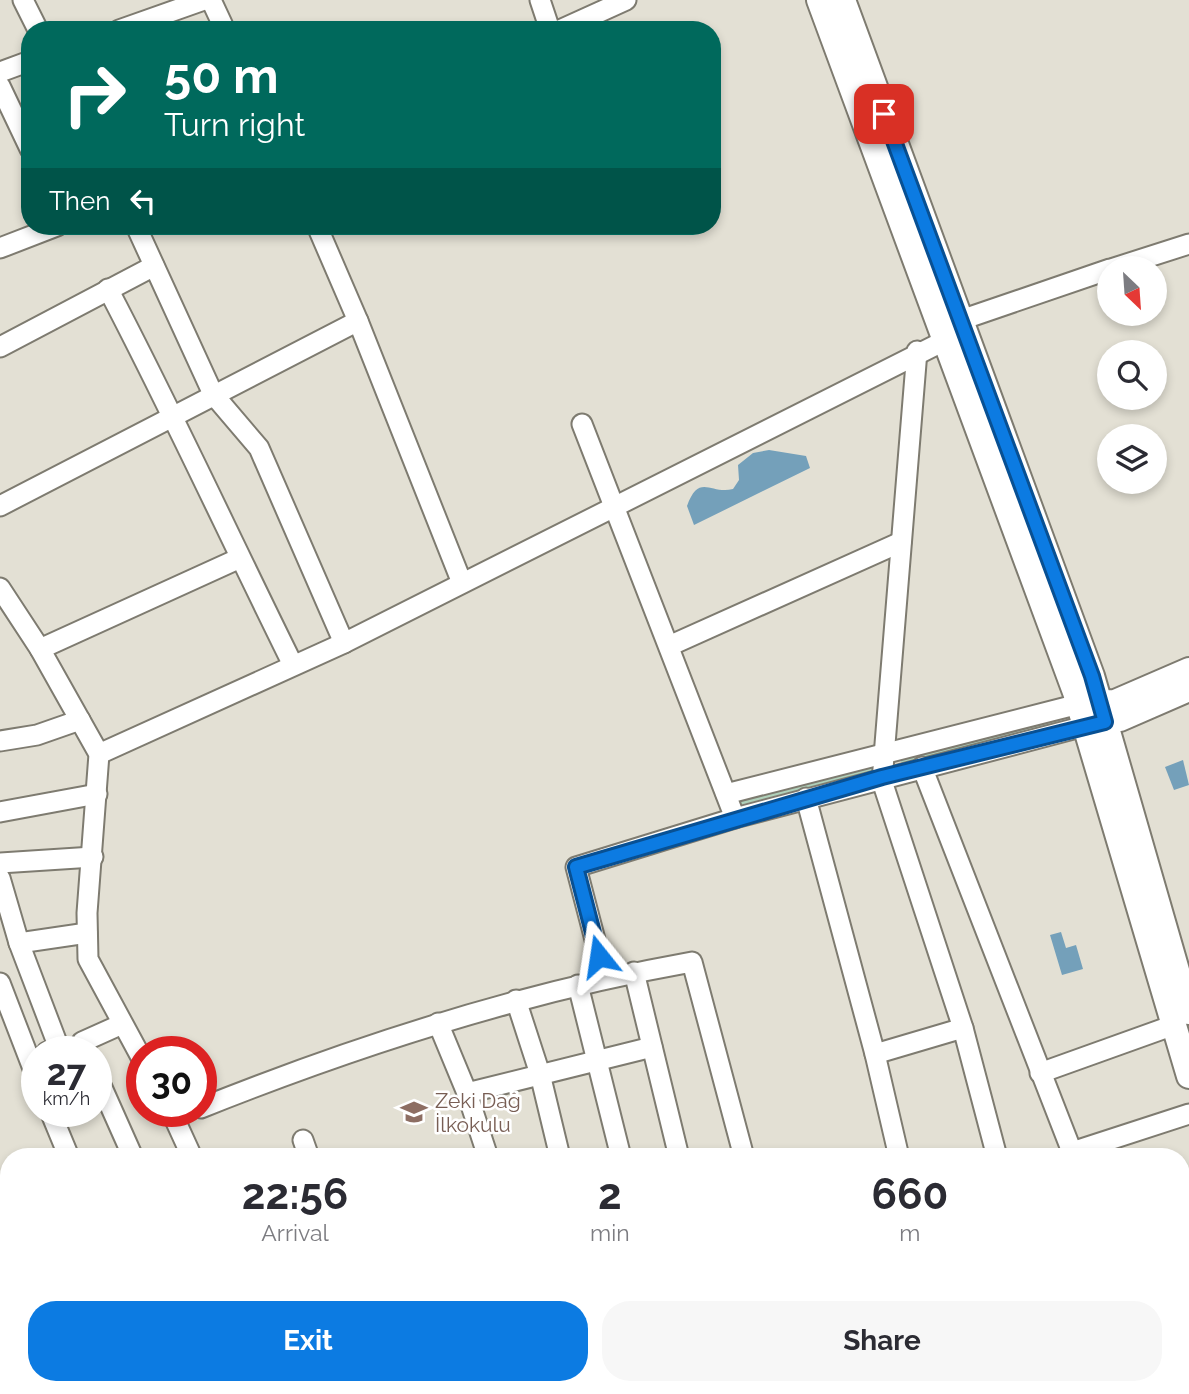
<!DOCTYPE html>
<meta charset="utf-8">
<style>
body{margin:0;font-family:Raleway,sans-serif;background:#f7f7f7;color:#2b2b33;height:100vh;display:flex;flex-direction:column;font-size:26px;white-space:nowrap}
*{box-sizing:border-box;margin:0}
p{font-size:23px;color:#7c7c81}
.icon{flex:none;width:38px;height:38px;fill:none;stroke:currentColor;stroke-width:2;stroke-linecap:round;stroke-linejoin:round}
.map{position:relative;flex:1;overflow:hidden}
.details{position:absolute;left:0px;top:1148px;width:1190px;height:247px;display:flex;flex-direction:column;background:#fff;border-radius:28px 28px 0 0;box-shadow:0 4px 10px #0003}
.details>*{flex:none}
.banner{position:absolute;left:21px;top:21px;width:700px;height:214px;border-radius:28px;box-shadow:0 4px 10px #0003;background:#00695c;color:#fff;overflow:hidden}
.needle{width:46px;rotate:155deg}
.controls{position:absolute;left:1097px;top:256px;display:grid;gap:14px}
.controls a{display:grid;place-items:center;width:70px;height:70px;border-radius:50%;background:#fff;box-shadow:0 4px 10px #0003;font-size:35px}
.speed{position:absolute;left:21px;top:1036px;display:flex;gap:14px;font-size:35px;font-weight:700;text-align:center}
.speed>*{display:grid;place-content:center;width:91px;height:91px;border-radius:50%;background:#fff;box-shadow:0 4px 10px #0003;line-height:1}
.speed small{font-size:18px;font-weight:400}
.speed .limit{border:10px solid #d22;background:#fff;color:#111}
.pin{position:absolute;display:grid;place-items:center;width:60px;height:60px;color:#fff;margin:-30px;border-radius:14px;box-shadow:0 4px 10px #0006}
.me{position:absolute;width:77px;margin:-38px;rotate:345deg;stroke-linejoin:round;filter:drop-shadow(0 0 5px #0008)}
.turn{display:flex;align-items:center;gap:24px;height:147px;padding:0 28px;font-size:32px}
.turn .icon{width:91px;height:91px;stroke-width:2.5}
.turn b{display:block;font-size:49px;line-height:60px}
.then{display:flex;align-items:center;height:66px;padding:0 28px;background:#0003;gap:14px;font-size:26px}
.eta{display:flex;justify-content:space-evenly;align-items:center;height:119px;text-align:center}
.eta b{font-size:42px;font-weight:700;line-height:49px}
.primary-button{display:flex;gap:14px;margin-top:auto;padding:14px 28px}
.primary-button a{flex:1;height:80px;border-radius:28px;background:#0c7be2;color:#fff;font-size:28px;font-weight:700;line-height:80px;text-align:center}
.primary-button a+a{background:#f7f7f7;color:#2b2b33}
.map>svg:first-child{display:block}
.green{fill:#b0d1ba}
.water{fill:#74a0ba}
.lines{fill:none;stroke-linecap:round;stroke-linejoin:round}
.minor-casing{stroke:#7e7b70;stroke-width:23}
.major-casing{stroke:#7e7b70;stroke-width:28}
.minor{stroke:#fff;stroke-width:19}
.major{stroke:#fff;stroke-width:24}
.route-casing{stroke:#085093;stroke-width:18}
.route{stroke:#0c7be2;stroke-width:12}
.labels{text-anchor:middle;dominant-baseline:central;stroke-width:5;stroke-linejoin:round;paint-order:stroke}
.education-label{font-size:21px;fill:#785e54;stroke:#fff;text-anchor:start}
</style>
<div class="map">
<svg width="1189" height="1394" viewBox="0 0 1189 1394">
<rect width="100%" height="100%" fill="#e3e0d4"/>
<g class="green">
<polygon points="1055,716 1060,721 1057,726 1029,729 902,764 900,759"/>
<polygon points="874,766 875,770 740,805 739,801"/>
</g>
<g class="water">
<path d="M 769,450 L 806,456 L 810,468 L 694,525 L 687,506 C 699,472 711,495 733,489 L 739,480 L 738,465 L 753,453 Z"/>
<polygon points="1183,760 1189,785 1174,790 1165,767"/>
<polygon points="1061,932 1066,948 1076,945 1083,969 1062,975 1050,935"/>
</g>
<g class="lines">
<g class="minor-casing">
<g id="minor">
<polyline points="23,0 38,30"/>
<polyline points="211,0 225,30"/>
<polyline points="540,0 550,30"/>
<polyline points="119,30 204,0"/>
<polyline points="560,30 626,0"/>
<polyline points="0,72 30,61"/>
<polyline points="0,86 30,149"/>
<polyline points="136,226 213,394 259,448 344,643"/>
<polyline points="317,226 358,321 462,583"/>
<polyline points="0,248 57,226"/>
<polyline points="1114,268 1189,244"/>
<path d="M 108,289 C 173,413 231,540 293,665"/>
<polyline points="961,320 1110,269"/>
<polyline points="0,347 154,266"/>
<polyline points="917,351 882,781 963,1028 997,1157"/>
<polyline points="582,424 735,818"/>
<polyline points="0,506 358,321"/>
<polyline points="0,588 40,649 99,754 87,913 88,959 142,1059"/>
<polyline points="669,646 901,542"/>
<polyline points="40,649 240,558"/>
<polyline points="0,741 37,735 80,720"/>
<polyline points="99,754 344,643 946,340"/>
<polyline points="922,767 1074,1157"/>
<polyline points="726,794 1079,704"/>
<polyline points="806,798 875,1054 899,1157"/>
<polyline points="0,812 97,794"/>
<polyline points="0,863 93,857"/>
<polyline points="0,878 19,943 59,1048 47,1052"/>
<polyline points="19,943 87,933"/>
<polyline points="634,972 679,1157"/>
<polyline points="605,978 576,867 735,818 1085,726"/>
<polyline points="0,983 37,1079"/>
<polyline points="578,985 621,1157"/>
<polyline points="516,1000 540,1074 560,1157"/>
<polyline points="438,1023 467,1093 488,1157"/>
<polyline points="82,1042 122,1024"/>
<polyline points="875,1054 963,1028"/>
<polyline points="1040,1073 1174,1025"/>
<polyline points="96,1074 133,1157"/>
<polyline points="467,1093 652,1047"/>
<path d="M 201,1108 C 361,1044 523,992 692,962 L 744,1157"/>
<polyline points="50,1111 69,1157"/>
<polyline points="171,1111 192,1157"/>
<polyline points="303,1140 309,1157"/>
<polyline points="1072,1152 1189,1114"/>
<polyline points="96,1386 98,1394"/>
<polyline points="164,1386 167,1394"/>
<polyline points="228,1386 233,1394"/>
<polyline points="560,1386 562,1394"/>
<polyline points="615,1386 617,1394"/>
<polyline points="678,1386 680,1394"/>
<polyline points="738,1386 740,1394"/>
<polyline points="805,1386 807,1394"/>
<polyline points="1161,1386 1164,1394"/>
<polyline points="262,1394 266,1386"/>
</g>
</g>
<g class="major-casing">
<g id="major">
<polyline points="819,0 1075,692 1189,1076"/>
<polyline points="843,0 1092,676 1189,1012"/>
<polyline points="1083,703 1115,702 1189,670"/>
<polyline points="1088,725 1120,719 1189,689"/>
<polyline points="1181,1355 1189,1353"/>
<polyline points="0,1387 63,1394"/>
<polyline points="894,1394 1004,1386"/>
</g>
</g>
<use href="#minor" class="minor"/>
<use href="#major" class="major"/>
</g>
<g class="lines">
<g class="route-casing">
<polyline id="route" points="599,956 576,867 882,777 1105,722 1092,676 884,114"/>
</g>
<use href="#route" class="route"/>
</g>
<defs>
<g id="school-bare" transform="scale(2.1)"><path d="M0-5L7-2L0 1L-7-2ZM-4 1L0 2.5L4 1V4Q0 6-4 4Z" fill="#8d6e63" stroke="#fff" stroke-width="2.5" paint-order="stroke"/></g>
</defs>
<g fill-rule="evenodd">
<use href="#school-bare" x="414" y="1112"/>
</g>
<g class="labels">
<g class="education-label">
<text x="435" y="1100">Zeki Dağ<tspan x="435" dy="24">İlkokulu</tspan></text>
</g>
</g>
</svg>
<div class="controls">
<a><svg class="needle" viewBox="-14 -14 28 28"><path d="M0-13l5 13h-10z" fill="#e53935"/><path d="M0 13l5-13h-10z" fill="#7c7c81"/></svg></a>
<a><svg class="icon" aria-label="search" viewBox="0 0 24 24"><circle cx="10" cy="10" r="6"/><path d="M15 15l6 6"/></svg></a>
<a><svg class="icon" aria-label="layers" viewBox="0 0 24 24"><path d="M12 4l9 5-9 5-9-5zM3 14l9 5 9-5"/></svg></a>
</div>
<div class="speed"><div>27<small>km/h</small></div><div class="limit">30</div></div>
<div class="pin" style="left:884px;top:114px;background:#d93025"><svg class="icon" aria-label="arrive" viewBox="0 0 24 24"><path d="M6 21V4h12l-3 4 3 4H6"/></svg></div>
<svg class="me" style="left:599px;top:956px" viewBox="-20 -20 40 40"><path d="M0-17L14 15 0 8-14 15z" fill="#0c7be2" stroke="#fff" stroke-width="4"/></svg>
<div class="banner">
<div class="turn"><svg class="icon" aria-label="right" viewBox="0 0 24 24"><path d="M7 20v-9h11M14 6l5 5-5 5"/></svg><div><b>50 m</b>Turn right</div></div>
<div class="then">Then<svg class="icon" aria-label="left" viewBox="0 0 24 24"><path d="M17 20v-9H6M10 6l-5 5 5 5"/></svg></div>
</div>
<section class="details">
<div class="eta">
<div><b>22:56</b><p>Arrival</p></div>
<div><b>2</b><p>min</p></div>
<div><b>660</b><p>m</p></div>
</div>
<div class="primary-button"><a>Exit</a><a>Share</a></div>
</section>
</div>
